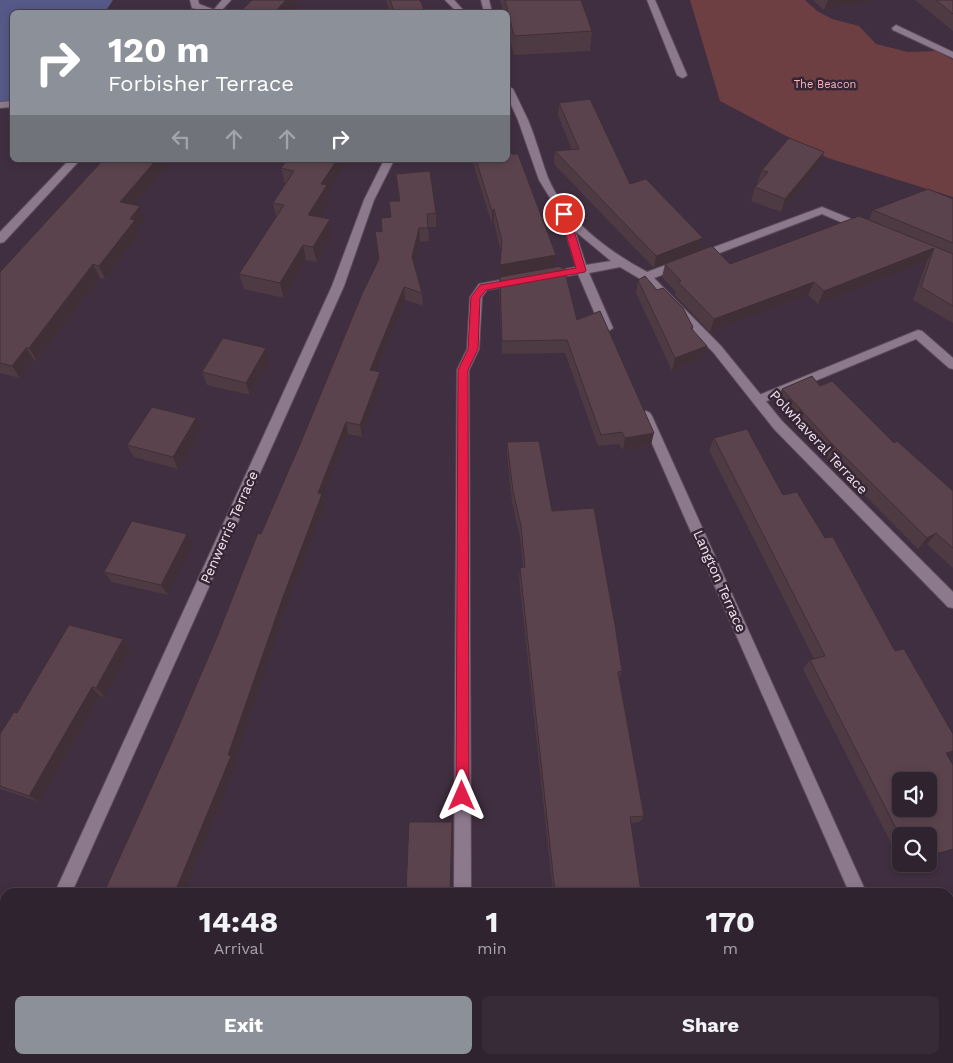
<!DOCTYPE html>
<style>
body{margin:0;font-family:"Work Sans",sans-serif;background:#382b38;color:#f1f3f6;height:100vh;display:flex;flex-direction:column;font-size:19px;white-space:nowrap}
*{box-sizing:border-box;margin:0}
p{font-size:16px;color:#a8a4ab}
.icon{flex:none;width:28px;height:28px;fill:none;stroke:currentColor;stroke-width:2;stroke-linecap:round;stroke-linejoin:round}
.map{position:relative;flex:1;overflow:hidden}
.side{position:absolute;left:0px;top:888px;width:954px;height:176px;display:flex;flex-direction:column;background:#302330;border-radius:15px 15px 0 0;box-shadow:0 2px 8px #0003,0 0 0 1px #4b404c}
.side>*{flex:none}
.banner{position:absolute;left:10px;top:10px;width:500px;height:152px;border-radius:8px;box-shadow:0 2px 8px #0003,0 0 0 1px #4b404c;background:#8c9099;color:#fff;overflow:hidden}
.controls{position:absolute;left:892px;top:772px;display:grid;gap:10px}
.controls a{display:grid;place-items:center;width:45px;height:45px;border-radius:8px;background:#302330;box-shadow:0 2px 8px #0003,0 0 0 1px #4b404c;font-size:25px}
.pin{position:absolute;display:grid;place-items:center;width:42px;height:42px;color:#fff;margin:-21px;border:2px solid #fff;border-radius:50%;box-shadow:0 1px 5px #0007}
.me{position:absolute;width:55px;margin:-28px;rotate:0deg;stroke-linejoin:round;filter:drop-shadow(0 0 4px #0008)}
.turn{display:flex;align-items:center;gap:18px;height:105px;padding:0 15px;font-size:22px}
.turn .icon{width:65px;height:65px;stroke-width:2.5}
.turn b{display:block;font-size:35px;line-height:42px}
.lanes{display:flex;align-items:center;height:48px;padding:0 15px;background:#0003;justify-content:center;gap:25px;direction:ltr}
.lanes .off{opacity:.35}
.eta{display:flex;justify-content:space-evenly;align-items:center;height:85px;text-align:center}
.eta b{font-size:30px;font-weight:700;line-height:35px}
.button{display:flex;gap:10px;margin-top:auto;padding:10px 15px}
.button a{flex:1;height:58px;border-radius:8px;background:#8c9099;color:#fff;font-size:20px;font-weight:700;line-height:58px;text-align:center}
.button a+a{background:#382b38;color:#f1f3f6}
.map>svg:first-child{display:block}
.green{fill:#6e3f42}
.water{fill:#555987}
.lines{fill:none;stroke-linecap:round;stroke-linejoin:round}
.service-casing{stroke:#5c4d5b;stroke-width:2}
.minor-casing{stroke:#5c4d5b;stroke-width:2}
.tertiary-casing{stroke:#5c4d5b;stroke-width:2}
.service{fill:#8d798c;fill-rule:evenodd}
.minor{fill:#8d798c;fill-rule:evenodd}
.tertiary{fill:#8d798c;fill-rule:evenodd}
.wall{fill:#4e3a42}
.shaded-wall{fill:#402f36}
.building{fill:#5b434d;stroke:#402f36;fill-rule:evenodd}
.route{fill:#e11d48;stroke:#92132f}
.labels{text-anchor:middle;dominant-baseline:central;stroke-width:5;stroke-linejoin:round;paint-order:stroke}
.far-park-label{font-size:11px;fill:#fcb4b7;stroke:#362535}
.street-label{font-size:14px;fill:#f1e6f1;stroke:#362535}
</style>
<div class="map">
<svg width="953" height="1063" viewBox="0 0 953 1063">
<rect width="100%" height="100%" fill="#402f40"/>
<polygon class="green" points="690,0 805,0 817,11 832,19 859,26 876,44 908,52 936,51 953,60 953,197 828,158 720,101"/>
<polygon class="water" points="0,0 113,0 105,12 12,12 12,99 0,107"/>
<g class="lines">
<g class="service-casing">
<g id="service">
<polygon points="190,0 198,0 199,4 220,12 208,12 192,8"/>
<polygon points="647,0 655,0 687,75 685,77 682,78 677,75"/>
<polygon points="12,101 12,107 0,108 0,102"/>
<polygon points="918,330 922,331 953,358 953,369 949,368 916,339 762,403 754,403 752,400 754,397"/>
</g>
</g>
<g class="minor-casing">
<g id="minor">
<polygon points="896,25 953,52 953,58 893,30 892,28"/>
<path d="M 508,86 L 513,89 C 518,99 523,110 528,120 C 536,139 541,159 548,178 C 566,220 608,251 647,272 L 822,207 L 866,225 L 867,227 L 862,231 L 822,214 L 654,278 L 721,346 L 782,421 L 953,592 L 953,608 L 948,607 L 774,429 L 713,352 L 642,280 L 620,267 L 589,273 L 613,328 L 607,332 L 601,328 L 578,274 L 548,280 L 544,279 L 542,276 L 544,273 L 576,267 L 560,214 L 539,180 L 518,120 L 508,98 ZM 575,231 L 611,261 L 586,265 Z"/>
<polygon points="384,160 394,160 374,200 344,286 72,892 55,892 332,286 364,200"/>
<polygon points="516,277 520,278 522,281 520,284 487,290 482,297 479,349 469,370 471,892 454,892 457,370 467,349 470,297 479,284"/>
<polygon points="646,411 650,413 652,416 866,892 849,892 640,416 642,413"/>
<polygon points="953,897 953,915 949,916 949,898"/>
<polygon points="5,1011 5,1046 0,1048 0,1013"/>
<polygon points="459,1059 478,1059 480,1063 460,1063"/>
<polygon points="861,1059 882,1059 884,1063 863,1063"/>
</g>
</g>
<g class="tertiary-casing">
<g id="tertiary">
<polygon points="222,0 231,0 220,12 212,12"/>
<polygon points="445,0 454,0 465,12 457,12"/>
<polygon points="481,0 489,0 492,12 484,12"/>
<polygon points="69,160 80,160 4,242 0,243 0,232"/>
</g>
</g>
<use href="#service" class="service"/>
<use href="#minor" class="minor"/>
<use href="#tertiary" class="tertiary"/>
</g>
<g class="wall">
<polygon points="386,0 420,0 425,12 390,12"/>
<polygon points="500,0 581,0 592,31 590,51 514,55 508,31 508,12 503,12"/>
<polygon points="813,0 876,0 824,10"/>
<polygon points="915,0 953,0 953,31"/>
<polygon points="559,103 630,184 700,250 654,268 554,164 555,151 572,150 558,115"/>
<polygon points="824,152 819,165 781,212 751,201 755,187 758,184 757,183 762,170"/>
<polygon points="512,154 556,255 555,267 577,320 651,445 623,450 619,444 598,446 565,353 502,354 499,290 501,252 494,222 492,224 472,160 508,160"/>
<polygon points="287,160 349,160 328,193 330,201 320,217 332,235 317,262 306,260 284,298 244,289 239,274 276,217 273,203 285,184 281,168"/>
<polygon points="396,174 436,213 436,227 428,227 429,241 420,242 414,265 422,293 423,306 405,300 377,371 382,384 362,437 348,434 323,498 325,506 287,607 235,761 237,763 185,892 104,892 172,742 301,442 378,260 382,232 399,201"/>
<polygon points="953,199 953,323 913,300 927,261 818,304 808,295 710,332 675,295 676,292 662,277 665,264 730,264 869,220 873,210"/>
<polygon points="134,205 145,219 138,228 140,233 105,279 100,278 37,361 34,360 20,378 0,373 0,272"/>
<polygon points="638,280 657,290 693,327 693,330 702,358 672,371 636,293"/>
<polygon points="270,361 250,395 207,385 202,372"/>
<polygon points="820,386 894,443 953,491 953,568 927,544 918,549 827,457 776,401 782,389"/>
<polygon points="196,418 202,430 178,469 134,457 127,445"/>
<polygon points="714,438 783,495 825,538 895,651 953,734 953,754 948,756 953,765 953,850 951,851 901,836 901,864 907,864 902,865 803,669 810,660 814,659 709,450"/>
<polygon points="507,442 552,511 622,671 619,679 644,816 640,822 631,823 641,892 553,892 519,578 520,568 523,567 520,537 512,502 507,454"/>
<polygon points="193,545 168,595 112,582 104,572"/>
<polygon points="123,639 131,649 105,697 100,696 40,802 0,789 0,734 17,713"/>
<polygon points="751,1059 813,1059 815,1063 753,1063"/>
<polygon points="892,1059 949,1059 953,1063 895,1063"/>
</g>
<g class="shaded-wall">
<polygon points="286,0 300,0 289,12 275,12"/>
<polygon points="828,0 876,0 824,10"/>
<polygon points="824,152 819,165 781,212 785,199"/>
<polygon points="156,160 172,160 125,215 120,202"/>
<polygon points="337,160 349,160 328,193 330,201 311,231 308,215 321,184"/>
<polygon points="140,206 145,219 138,228 140,233 105,279 99,266 130,219"/>
<polygon points="494,209 494,222 492,224 492,211"/>
<polygon points="330,219 332,235 317,262 313,247"/>
<polygon points="419,228 420,242 413,270 412,257"/>
<polygon points="703,238 700,250 654,268 656,256"/>
<polygon points="303,245 306,260 284,298 280,283"/>
<polygon points="934,248 927,261 818,304 824,291"/>
<polygon points="556,255 555,269 499,278 500,265"/>
<polygon points="93,264 100,278 37,361 29,348"/>
<polygon points="814,282 808,295 710,332 714,319"/>
<polygon points="404,287 405,300 372,383 370,370"/>
<polygon points="707,346 702,358 672,371 675,358"/>
<polygon points="26,348 34,360 20,378 12,366"/>
<polygon points="266,348 270,361 250,395 246,383"/>
<polygon points="380,372 382,384 362,437 360,425"/>
<polygon points="196,418 202,430 178,469 173,457"/>
<polygon points="346,422 348,434 323,498 325,506 287,607 235,761 237,763 185,892 175,892 228,755 318,493"/>
<polygon points="654,433 651,445 623,450 625,438"/>
<polygon points="936,533 927,544 918,549 927,538"/>
<polygon points="187,534 193,545 168,595 161,585"/>
<polygon points="123,639 131,649 105,697 96,688"/>
<polygon points="92,687 100,696 40,802 29,796"/>
<polygon points="953,751 953,754 950,756 935,760 946,753"/>
<polygon points="953,849 953,850 951,851 929,857 929,856"/>
<polygon points="127,1059 136,1059 136,1063 126,1063"/>
</g>
<g class="building">
<polygon points="252,0 286,0 275,12 240,12"/>
<polygon points="390,0 420,0 425,12 393,12 394,11"/>
<polygon points="505,0 581,0 592,31 514,36"/>
<polygon points="936,0 953,0 953,14"/>
<polygon points="590,99 630,184 646,179 703,238 656,256 555,151 579,149 559,103"/>
<polygon points="789,138 824,152 785,199 755,187 768,172 762,170"/>
<polygon points="508,139 512,154 518,154 556,255 500,265 502,241 494,209 492,211 476,160 508,160"/>
<polygon points="103,160 156,160 120,202 140,206 130,219 135,220 99,266 93,264 29,348 26,348 12,366 0,363 0,272"/>
<polygon points="287,160 337,160 321,184 327,185 308,215 330,219 313,247 303,245 280,283 239,274 284,205 273,203 294,171 281,168"/>
<polygon points="430,171 436,213 427,214 428,228 419,228 412,257 422,293 404,287 370,370 380,372 360,425 346,422 318,493 322,494 283,597 228,755 231,756 175,892 104,892 172,742 217,637 258,533 261,534 301,442 362,294 379,259 375,231 382,232 381,218 391,217 389,201 400,201 396,174"/>
<polygon points="928,189 953,199 953,243 873,210"/>
<polygon points="859,216 953,254 953,306 921,287 934,248 824,291 814,282 714,319 678,282 681,281 665,264 712,246 730,264"/>
<polygon points="561,266 561,268 564,268 577,320 600,311 654,433 625,438 622,432 601,435 567,340 502,341 500,277"/>
<polygon points="645,276 657,290 663,288 683,308 693,327 691,328 707,346 675,358 638,280"/>
<polygon points="223,338 266,348 246,383 202,372"/>
<polygon points="812,376 820,386 832,381 894,443 897,441 953,491 953,548 936,533 927,538 834,446 782,389"/>
<polygon points="152,407 196,418 173,457 127,445"/>
<path d="M 747,429 L 783,495 L 797,492 L 825,538 L 833,537 L 895,651 L 904,649 L 953,734 L 953,751 L 946,753 L 953,765 L 953,849 L 929,856 L 929,836 L 901,836 L 901,838 L 810,660 L 825,656 L 714,438 ZM 901,781 L 929,781 L 929,809 L 901,809 Z"/>
<polygon points="539,441 552,511 594,508 615,625 622,671 618,672 644,816 630,817 641,892 555,892 520,568 525,567 521,526 513,491 507,442"/>
<polygon points="132,521 187,534 161,585 104,572"/>
<polygon points="69,625 123,639 96,688 92,687 29,796 0,786 0,734 14,712 17,713"/>
<polygon points="409,822 452,822 450,892 406,892"/>
<polygon points="949,940 953,942 953,1063 912,1063 910,1059 949,1059"/>
<polygon points="110,1059 127,1059 126,1063 46,1063 46,1061"/>
<polygon points="759,1059 813,1059 815,1063 761,1063"/>
</g>
<polygon class="route" points="564,211 569,214 586,270 585,272 486,290 480,298 478,349 468,370 469,796 467,801 462,803 458,801 456,796 458,370 468,349 471,297 480,285 576,268 560,214"/>
<g class="labels">
<g class="far-park-label">
<text x="825" y="84">The Beacon</text>
</g>
<g class="street-label">
<text transform="translate(819 442) rotate(47)">Polwhaveral Terrace</text>
<text transform="translate(229 527) rotate(-66)">Penwerris Terrace</text>
<text transform="translate(720 581) rotate(66)">Langton Terrace</text>
</g>
</g>
</svg>
<div class="controls">
<a><svg class="icon" aria-label="sound" viewBox="0 0 24 24"><path d="M4 9h4l5-4v14l-5-4H4zM17 9q2 3 0 6"/></svg></a>
<a><svg class="icon" aria-label="search" viewBox="0 0 24 24"><circle cx="10" cy="10" r="6"/><path d="M15 15l6 6"/></svg></a>
</div>
<div class="pin" style="left:564px;top:214px;background:#d93025"><svg class="icon" aria-label="arrive" viewBox="0 0 24 24"><path d="M6 21V4h12l-3 4 3 4H6"/></svg></div>
<svg class="me" style="left:462px;top:796px" viewBox="-20 -20 40 40"><path d="M0-17L14 15 0 8-14 15z" fill="#e11d48" stroke="#fff" stroke-width="4"/></svg>
<div class="banner">
<div class="turn"><svg class="icon" aria-label="right" viewBox="0 0 24 24"><path d="M7 20v-9h11M14 6l5 5-5 5"/></svg><div><b>120 m</b>Forbisher Terrace</div></div>
<div class="lanes"><svg class="icon off" aria-label="left" viewBox="0 0 24 24"><path d="M17 20v-9H6M10 6l-5 5 5 5"/></svg><svg class="icon off" aria-label="ahead" viewBox="0 0 24 24"><path d="M12 20V5M6 11l6-6 6 6"/></svg><svg class="icon off" aria-label="ahead" viewBox="0 0 24 24"><path d="M12 20V5M6 11l6-6 6 6"/></svg><svg class="icon" aria-label="right" viewBox="0 0 24 24"><path d="M7 20v-9h11M14 6l5 5-5 5"/></svg></div>
</div>
<section class="side">
<div class="eta">
<div><b>14:48</b><p>Arrival</p></div>
<div><b>1</b><p>min</p></div>
<div><b>170</b><p>m</p></div>
</div>
<div class="button"><a>Exit</a><a>Share</a></div>
</section>
</div>
